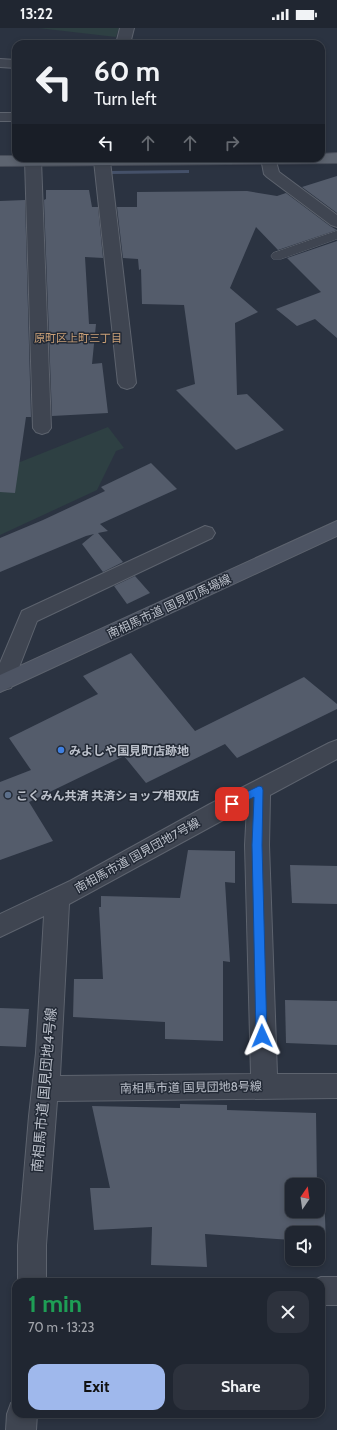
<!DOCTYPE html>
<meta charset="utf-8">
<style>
body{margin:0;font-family:Cabin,"Noto Sans JP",sans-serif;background:#2d323d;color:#f1f3f6;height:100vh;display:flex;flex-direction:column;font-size:15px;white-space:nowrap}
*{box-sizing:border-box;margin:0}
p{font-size:13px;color:#a2a5ab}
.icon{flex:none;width:22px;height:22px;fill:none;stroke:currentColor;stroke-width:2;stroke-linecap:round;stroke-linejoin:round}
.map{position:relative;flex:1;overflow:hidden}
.panel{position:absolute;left:12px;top:1250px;width:313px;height:140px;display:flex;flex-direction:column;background:#202631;border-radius:12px;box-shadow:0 2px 6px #0003,0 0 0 1px #3d434d}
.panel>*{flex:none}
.hud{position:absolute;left:12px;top:12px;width:313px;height:122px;border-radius:12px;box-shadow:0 2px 6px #0003,0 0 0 1px #3d434d;background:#202631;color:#f1f3f6;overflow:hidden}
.needle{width:26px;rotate:13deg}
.controls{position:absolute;left:285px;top:1150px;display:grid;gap:8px}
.controls a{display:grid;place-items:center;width:40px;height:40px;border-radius:8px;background:#202631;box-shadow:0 2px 6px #0003,0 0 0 1px #3d434d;font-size:20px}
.pin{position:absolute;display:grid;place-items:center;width:34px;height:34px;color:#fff;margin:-17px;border-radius:8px;box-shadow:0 2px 6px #0006}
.me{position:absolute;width:44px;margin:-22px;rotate:359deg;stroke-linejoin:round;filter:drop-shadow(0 0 3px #0008)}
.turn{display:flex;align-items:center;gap:14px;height:84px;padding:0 16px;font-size:18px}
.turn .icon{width:52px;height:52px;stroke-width:2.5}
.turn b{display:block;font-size:28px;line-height:34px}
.lanes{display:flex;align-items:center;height:38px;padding:0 16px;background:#0003;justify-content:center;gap:20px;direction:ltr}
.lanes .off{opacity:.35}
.round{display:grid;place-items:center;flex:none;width:42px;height:42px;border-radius:12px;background:#2d323d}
.head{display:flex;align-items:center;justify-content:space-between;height:68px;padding:0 16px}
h1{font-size:24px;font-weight:800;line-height:30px;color:#1e9e55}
.button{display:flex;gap:8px;margin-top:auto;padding:8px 16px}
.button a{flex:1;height:46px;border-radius:12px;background:#9fb8ec;color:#111;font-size:16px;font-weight:800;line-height:46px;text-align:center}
.button a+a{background:#2d323d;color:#f1f3f6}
.status{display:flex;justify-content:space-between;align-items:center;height:28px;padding:0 20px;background:#202631;direction:ltr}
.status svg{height:11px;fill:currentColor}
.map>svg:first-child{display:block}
.green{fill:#2e4043}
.water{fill:#455169}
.building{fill:#545c6b}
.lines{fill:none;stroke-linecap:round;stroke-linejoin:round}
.lane-casing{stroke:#5d636e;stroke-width:1}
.street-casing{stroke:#5d636e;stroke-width:2}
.secondary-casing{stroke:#5d636e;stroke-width:2}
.primary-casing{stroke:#484e5a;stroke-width:2}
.lane{fill:#3f4551;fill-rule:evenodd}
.street{fill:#3f4551;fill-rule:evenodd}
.secondary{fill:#4d5463;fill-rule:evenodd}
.primary{fill:#5d6470;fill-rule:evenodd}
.route{fill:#1a73e8;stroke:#114b97}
.shop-dot{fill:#3f7fe0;stroke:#232a36;stroke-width:1.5}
.service-dot{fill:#5c6f8a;stroke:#232a36;stroke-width:1.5}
.labels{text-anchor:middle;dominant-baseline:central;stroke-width:3;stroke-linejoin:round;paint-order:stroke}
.far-neighbourhood-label{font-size:11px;fill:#caa077;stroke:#232a36}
.street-label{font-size:12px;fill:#bcc1cb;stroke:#232a36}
.poi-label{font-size:12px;font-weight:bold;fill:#bcc1cb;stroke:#232a36;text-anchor:start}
.near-street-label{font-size:14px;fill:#bcc1cb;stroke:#232a36}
</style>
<div class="status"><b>13:22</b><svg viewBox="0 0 49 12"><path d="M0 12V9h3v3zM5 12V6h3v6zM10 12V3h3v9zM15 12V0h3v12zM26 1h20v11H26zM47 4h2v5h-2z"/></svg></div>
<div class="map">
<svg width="337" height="1402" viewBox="0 0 337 1402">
<rect width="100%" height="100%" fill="#2b3341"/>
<g class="green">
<polygon points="38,0 119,0 116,9"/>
<polygon points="108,399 124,420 116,423 97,462 0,507 0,442"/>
</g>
<polygon class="water" points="189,142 189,145 111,146 111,143"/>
<g class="building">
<polygon points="337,148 337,185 302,159"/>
<polygon points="46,162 89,162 92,179 98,179 103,230 85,229 89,296 96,296 92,336 102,335 108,385 52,388 44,172 46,171"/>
<polygon points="247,163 277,168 286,165 330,198 337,202 278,222 256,199 230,260 258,284 235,295 237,367 247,366 284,402 236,422 176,362 195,356 184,277 142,276 141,241 139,242 138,231 123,230 117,179 137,179 137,164"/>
<polygon points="25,172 31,389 26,389 15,465 0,464 0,173"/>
<polygon points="337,213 337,310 315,291 297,298 276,281 321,264 287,230"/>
<polygon points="151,435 177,461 100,496 108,503 98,505 123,534 103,544 82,516 94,506 86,508 0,544 0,510 43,492 105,463 101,459"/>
<polygon points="135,548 150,565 127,576 114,558"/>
<polygon points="131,625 195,703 304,649 337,676 337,681 237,730 225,716 146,755 124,728 29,774 53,813 0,832 0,754 31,742 9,710 98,666 83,648"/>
<polygon points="188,822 235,823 235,855 225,854 230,934 223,933 223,1013 165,1011 165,994 73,989 74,951 103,951 99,879 101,879 101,868 180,870"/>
<polygon points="290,837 337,838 337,876 292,875"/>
<polygon points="285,972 337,973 337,1017 286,1015"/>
<polygon points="0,980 29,981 26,1019 0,1018"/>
<polygon points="180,1076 227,1077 227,1082 316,1085 317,1157 292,1157 292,1183 318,1183 318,1164 324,1164 326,1215 318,1214 318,1205 292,1205 292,1212 205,1206 207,1239 151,1237 152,1199 94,1202 90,1160 110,1160 92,1078 180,1080"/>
</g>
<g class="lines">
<g class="lane-casing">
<polygon id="lane" points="337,203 337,211 281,231 273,231 271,228 273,225"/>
</g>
<g class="street-casing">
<g id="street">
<polygon points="120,0 134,0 130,16 116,16"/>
<polygon points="0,31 16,32 16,40 0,39"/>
<rect x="0" y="85" width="16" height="8"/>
<polygon points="27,130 39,130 41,132 51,400 48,404 42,406 36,404 33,400 25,132"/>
<polygon points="97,130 107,130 110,133 136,355 133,359 127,361 121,359 118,355 94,133"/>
<polygon points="261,130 275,130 279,144 337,187 337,199 331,197 267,149 264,146"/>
<polygon points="205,498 212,500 215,505 212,510 37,593 11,660 3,662 0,661 0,635 22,583"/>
<path d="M 337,712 L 337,731 L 270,767 L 269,817 L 277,1046 L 337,1046 L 337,1070 L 57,1073 L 46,1217 L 46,1254 L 18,1254 L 18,1217 L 29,1088 L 36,1025 L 44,888 L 0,909 L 0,886 L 70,853 L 210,776 L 329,715 ZM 247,779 L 245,817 L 251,1046 L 60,1048 L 69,876 Z"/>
<polygon points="321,1249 337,1249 337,1277 321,1277 321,1254 310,1254"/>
<polygon points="16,1373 16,1386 37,1386 36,1402 6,1402 7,1386 11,1375"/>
</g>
</g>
<g class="secondary-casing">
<polygon id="secondary" points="337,493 337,508 0,664 0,647"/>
</g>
<g class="primary-casing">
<polygon id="primary" points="337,125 337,135 0,138 0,128 16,128 16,130 321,130 321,126"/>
</g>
<use href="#lane" class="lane"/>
<use href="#street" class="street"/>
<use href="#secondary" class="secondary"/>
<use href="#primary" class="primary"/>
</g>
<polygon class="route" points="259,758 262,759 263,762 262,817 267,1008 265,1012 262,1013 258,1012 256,1008 252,817 254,769 232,780 228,779 227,776 228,773"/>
<circle class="shop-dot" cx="61" cy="722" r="4"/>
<circle class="service-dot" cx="8" cy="767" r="4"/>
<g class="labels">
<g class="far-neighbourhood-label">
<text x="78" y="310">原町区上町三丁目</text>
</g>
<g class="street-label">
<text transform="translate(169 578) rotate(-25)">南相馬市道 国見町馬場線</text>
<text transform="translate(137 827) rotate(-29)">南相馬市道 国見団地7号線</text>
<text transform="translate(191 1059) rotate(-1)">南相馬市道 国見団地8号線</text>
</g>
<g class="poi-label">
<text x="69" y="722">みよしや国見町店跡地</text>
<text x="16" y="767">こくみん共済 共済ショップ相双店</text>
</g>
<g class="near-street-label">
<text transform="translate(44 1062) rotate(-85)">南相馬市道 国見団地4号線</text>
</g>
</g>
</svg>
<div class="controls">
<a><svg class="needle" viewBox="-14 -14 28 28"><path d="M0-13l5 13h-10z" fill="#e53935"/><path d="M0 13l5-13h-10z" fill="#a2a5ab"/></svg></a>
<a><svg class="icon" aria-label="sound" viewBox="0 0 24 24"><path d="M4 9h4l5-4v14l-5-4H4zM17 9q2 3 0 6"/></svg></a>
</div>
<div class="pin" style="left:232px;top:776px;background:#d93025"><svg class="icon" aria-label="arrive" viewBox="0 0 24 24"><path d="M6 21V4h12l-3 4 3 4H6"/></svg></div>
<svg class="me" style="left:262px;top:1008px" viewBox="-20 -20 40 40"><path d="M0-17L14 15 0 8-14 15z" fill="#1a73e8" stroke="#fff" stroke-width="4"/></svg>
<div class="hud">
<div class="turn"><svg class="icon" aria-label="left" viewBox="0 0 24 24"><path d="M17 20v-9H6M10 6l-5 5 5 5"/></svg><div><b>60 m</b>Turn left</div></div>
<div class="lanes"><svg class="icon" aria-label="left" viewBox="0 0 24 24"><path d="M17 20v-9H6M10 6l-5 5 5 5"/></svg><svg class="icon off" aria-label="ahead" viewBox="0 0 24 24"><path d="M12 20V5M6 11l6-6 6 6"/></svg><svg class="icon off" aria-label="ahead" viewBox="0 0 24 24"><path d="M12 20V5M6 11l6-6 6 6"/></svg><svg class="icon off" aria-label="right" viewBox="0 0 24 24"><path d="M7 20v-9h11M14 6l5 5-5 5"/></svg></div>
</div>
<section class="panel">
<div class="head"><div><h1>1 min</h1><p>70 m · 13:23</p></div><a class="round"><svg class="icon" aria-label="close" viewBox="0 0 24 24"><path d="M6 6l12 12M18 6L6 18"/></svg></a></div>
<div class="button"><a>Exit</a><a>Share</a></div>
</section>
</div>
